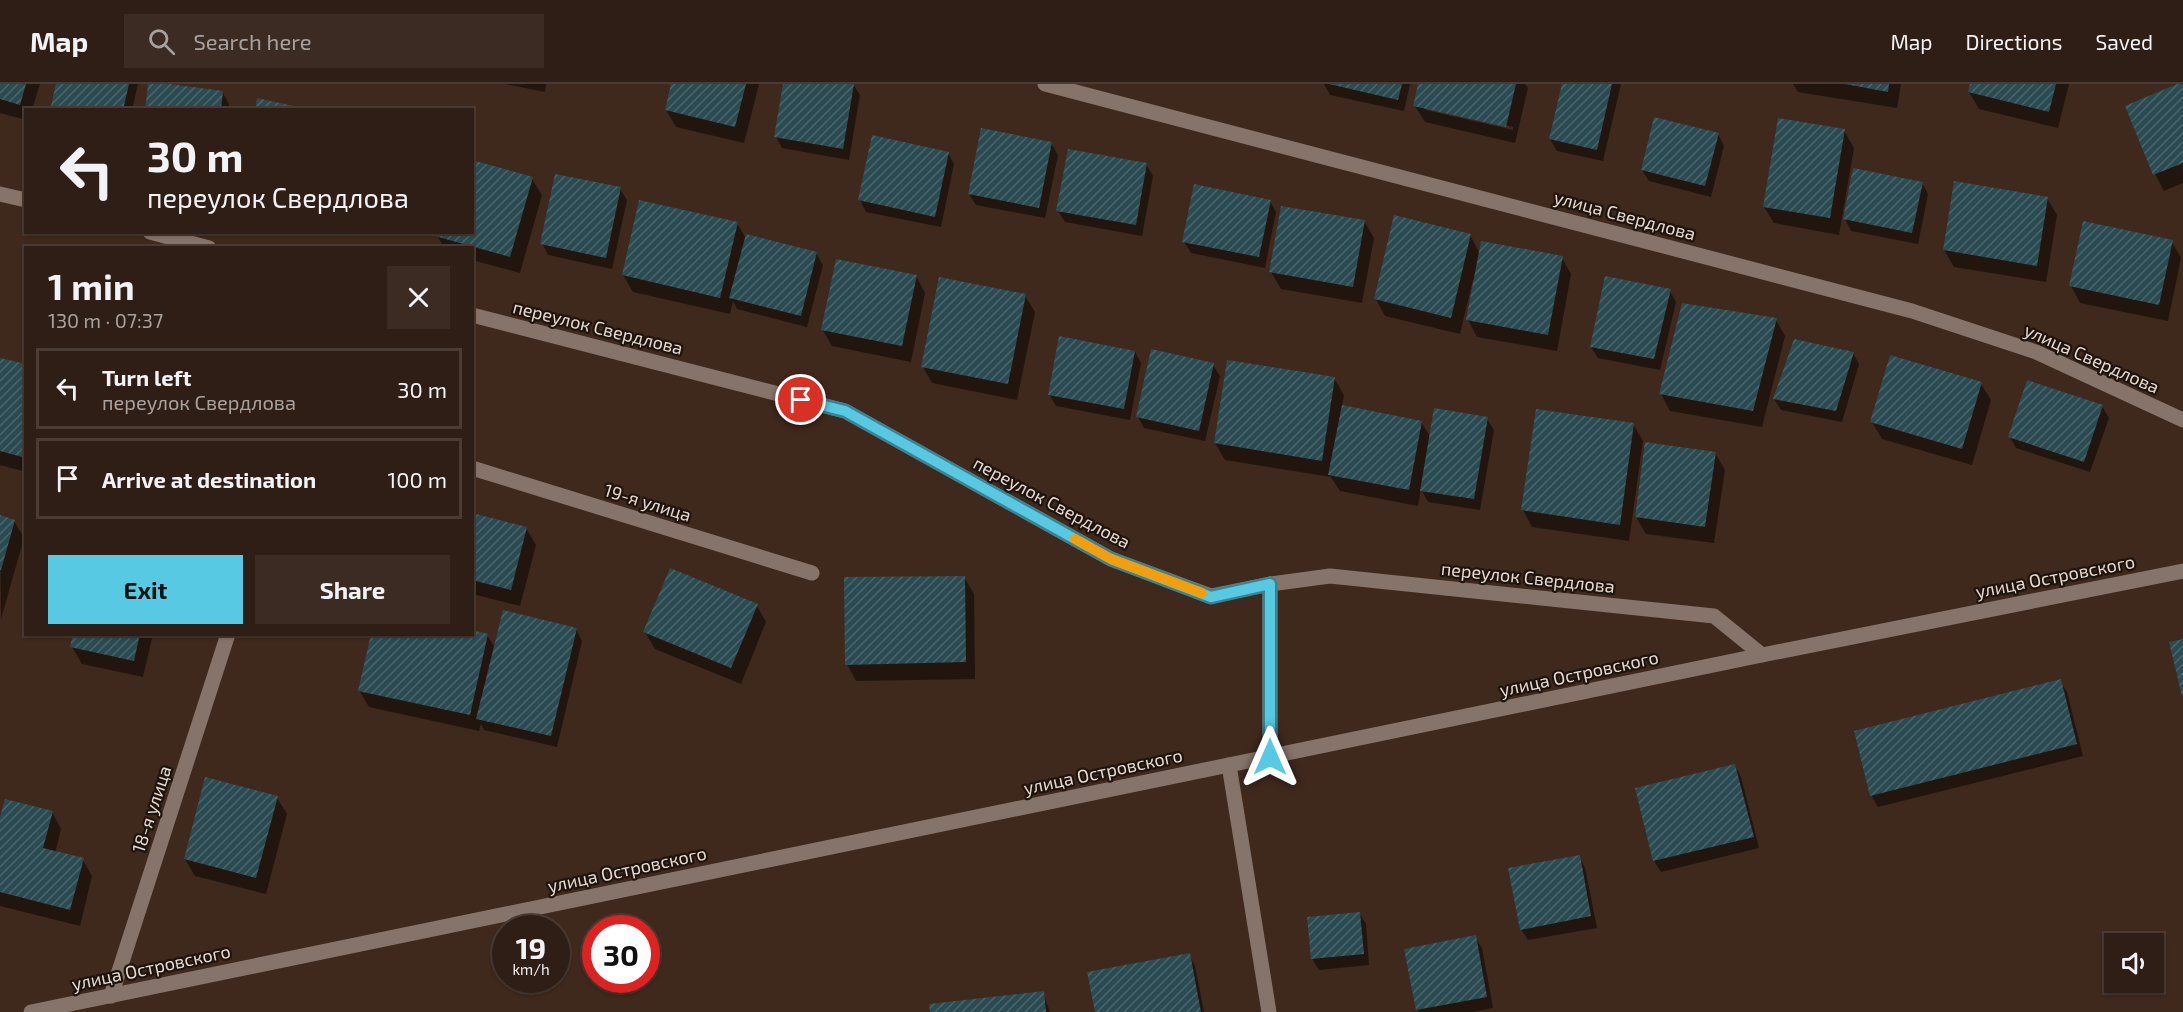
<!DOCTYPE html>
<meta charset="utf-8">
<style>
body{margin:0;font-family:"Exo 2",sans-serif;background:#3b2b22;color:#f1f3f6;height:100vh;display:flex;flex-direction:column;font-size:22px;white-space:nowrap}
*{box-sizing:border-box;margin:0}
p{font-size:20px;color:#a7a2a0}
.icon{flex:none;width:33px;height:33px;fill:none;stroke:currentColor;stroke-width:2;stroke-linecap:round;stroke-linejoin:round}
.map{position:relative;flex:1;overflow:hidden}
.sheet{position:absolute;left:24px;top:162px;width:450px;height:390px;display:flex;flex-direction:column;background:#2f1e15;border-radius:0px;box-shadow:0 2px 4px #0004,0 0 0 2px #4a3c34}
.sheet>*{flex:none}
.hud{position:absolute;left:24px;top:24px;width:450px;height:126px;border-radius:0px;box-shadow:0 2px 4px #0004,0 0 0 2px #4a3c34;background:#2f1e15;color:#f1f3f6;overflow:hidden}
.tools{position:absolute;left:2104px;top:849px;display:grid;gap:12px}
.tools a{display:grid;place-items:center;width:60px;height:60px;border-radius:0px;background:#2f1e15;box-shadow:0 2px 4px #0004,0 0 0 2px #4a3c34;font-size:30px}
.speed{position:absolute;left:492px;top:831px;display:flex;gap:12px;font-size:30px;font-weight:700;text-align:center}
.speed>*{display:grid;place-content:center;width:78px;height:78px;border-radius:50%;background:#2f1e15;box-shadow:0 2px 4px #0004,0 0 0 2px #4a3c34;line-height:1}
.speed small{font-size:15px;font-weight:400}
.speed .limit{border:9px solid #d22;background:#fff;color:#111}
.pin{position:absolute;display:grid;place-items:center;width:51px;height:51px;color:#fff;margin:-26px;border:3px solid #fff;border-radius:50%;box-shadow:0 2px 6px #0007}
.me{position:absolute;width:66px;margin:-33px;rotate:0deg;stroke-linejoin:round;filter:drop-shadow(0 0 4px #0008)}
.turn{display:flex;align-items:center;gap:21px;height:126px;padding:0 24px;font-size:27px}
.turn .icon{width:78px;height:78px;stroke-width:2.5}
.turn b{display:block;font-size:42px;line-height:51px}
.round{display:grid;place-items:center;flex:none;width:63px;height:63px;border-radius:0px;background:#3b2b22}
.summary{display:flex;align-items:center;justify-content:space-between;height:102px;padding:0 24px}
h1{font-size:36px;font-weight:700;line-height:45px}
.primary-button{display:flex;gap:12px;margin-top:auto;padding:12px 24px}
.primary-button a{flex:1;height:69px;border-radius:0px;background:#57c9e2;color:#111;font-size:24px;font-weight:700;line-height:69px;text-align:center}
.primary-button a+a{background:#3b2b22;color:#f1f3f6}
ul{padding:0;list-style:none}
li{display:flex;align-items:center;gap:18px;height:81px;margin:0 12px 9px;padding:0 12px;border:3px solid #4a3c34;border-radius:0px}
li div{flex:1}
li b{display:block;font-size:22px}
li em{font-style:normal}
header{display:flex;align-items:center;gap:36px;box-sizing:border-box;height:84px;padding:0 30px;background:#2f1e15;border-bottom:2px solid #4a3c34}
header strong{font-size:28px}
nav{display:flex;gap:33px;margin-inline-start:auto;font-size:21px}
.search{width:420px;height:54px;background:#3b2b22;display:flex;align-items:center;gap:15px;box-sizing:border-box;padding:0 21px;border-radius:0px;color:#a7a2a0;font-size:22px}
.map>svg:first-child{display:block}
.shadow{fill:#0007;fill-rule:evenodd}
.building{fill:url(#building-hatch)}
.lines{fill:none;stroke-linecap:round;stroke-linejoin:round}
.minor{stroke:#86746a;stroke-width:15}
.route-casing{stroke:#398393;stroke-width:15}
.route{stroke:#57c9e2;stroke-width:10}
.slow{stroke:#f59e0b;stroke-width:10}
.labels{text-anchor:middle;dominant-baseline:central;stroke-width:4.5;stroke-linejoin:round;paint-order:stroke}
.street-label{font-size:18px;fill:#e6d7cf;stroke:#1e140e}
</style>
<header>
<strong>Map</strong>
<div class="search"><svg class="icon" aria-label="search" viewBox="0 0 24 24"><circle cx="10" cy="10" r="6"/><path d="M15 15l6 6"/></svg>Search here</div>
<nav><a>Map</a><a>Directions</a><a>Saved</a></nav>
</header>
<div class="map">
<svg width="2183" height="928" viewBox="0 0 2183 928">
<defs>
<pattern id="building-hatch" width="6" height="6" patternUnits="userSpaceOnUse" patternTransform="scale(1.5)"><rect width="6" height="6" fill="#2b4b53"/><path d="M-1 1l2-2M0 6l6-6M5 7l2-2" fill="none" stroke="#4a646b"/></pattern>
</defs>
<rect width="100%" height="100%" fill="#3f281c"/>
<g class="shadow">
<polygon points="0,0 40,0 32,26 26,26 26,36 0,29"/>
<polygon points="58,0 138,0 132,26 52,26"/>
<polygon points="150,0 223,9 229,20 228,26 146,26"/>
<polygon points="505,0 546,0 545,8"/>
<polygon points="672,0 759,0 744,59 676,43 666,26"/>
<polygon points="785,0 853,0 860,11 849,76 782,64 776,53"/>
<polygon points="1324,0 1410,0 1404,27 1330,11"/>
<path d="M 1420,0 L 1525,0 L 1528,4 L 1515,59 L 1425,38 L 1415,22 ZM 1426,23 L 1513,43 L 1513,46 L 1426,26 Z"/>
<polygon points="1563,0 1621,0 1603,77 1557,67 1550,55"/>
<polygon points="1793,0 1901,0 1897,24 1798,8"/>
<polygon points="1971,0 2069,0 2058,44 1979,25 1969,8"/>
<polygon points="2181,0 2183,99 2164,107 2155,90"/>
<polygon points="1844,47 1854,64 1839,151 1774,139 1764,123"/>
<polygon points="1718,50 1724,62 1711,113 1649,97 1642,86"/>
<polygon points="1051,59 1058,71 1045,134 976,121 969,110"/>
<polygon points="948,69 954,80 941,143 866,128 860,116"/>
<polygon points="1146,80 1153,92 1142,152 1065,138 1058,127"/>
<polygon points="532,95 542,111 520,189 472,176 472,164 444,164 437,151 472,148"/>
<polygon points="1922,99 1928,110 1918,160 1851,147 1845,135"/>
<polygon points="620,105 627,116 612,185 548,171 542,159"/>
<polygon points="2047,114 2057,131 2046,198 1954,183 1944,166"/>
<polygon points="1270,117 1276,128 1265,184 1191,169 1184,158"/>
<polygon points="1364,137 1374,154 1362,219 1281,205 1271,188"/>
<polygon points="737,139 746,155 816,169 823,181 807,243 737,225 733,217 730,230 633,208 623,191"/>
<polygon points="1470,151 1480,170 1562,174 1571,190 1557,267 1477,253 1468,236 1475,197 1473,196 1460,250 1385,232 1376,215"/>
<polygon points="2172,158 2181,174 2168,237 2080,219 2071,202"/>
<polygon points="916,192 925,209 911,278 832,262 822,245"/>
<polygon points="1670,207 1676,218 1660,286 1598,274 1591,263"/>
<polygon points="1025,212 1035,228 1017,316 932,299 923,283"/>
<polygon points="1776,236 1785,252 1762,343 1670,327 1661,310"/>
<polygon points="1135,268 1141,279 1130,336 1056,322 1049,310"/>
<polygon points="1853,269 1859,280 1842,338 1781,326 1774,315"/>
<polygon points="0,275 26,282 26,388 0,381"/>
<polygon points="1213,281 1220,292 1205,357 1144,344 1138,333"/>
<polygon points="1334,294 1344,311 1342,322 1421,338 1431,354 1487,335 1494,346 1480,426 1428,418 1421,405 1418,422 1340,407 1331,393 1225,376 1215,359"/>
<polygon points="1981,300 1991,316 1972,381 1882,355 1872,338"/>
<polygon points="2102,322 2109,334 2090,388 2016,364 2010,353"/>
<polygon points="1633,340 1643,357 1629,457 1532,443 1523,426"/>
<polygon points="1715,369 1725,386 1714,459 1646,450 1636,433"/>
<polygon points="472,430 526,444 536,461 520,522 472,510"/>
<polygon points="0,433 14,437 24,454 1,535"/>
<polygon points="964,493 974,510 975,595 856,597 847,580"/>
<polygon points="757,522 766,538 741,600 655,565 645,548"/>
<polygon points="576,545 582,557 557,663 484,646 481,640 479,647 369,623 359,606 487,551 495,564"/>
<polygon points="75,550 153,550 143,593 82,580 72,563"/>
<polygon points="2060,597 2067,608 2083,672 1878,723 1871,711"/>
<polygon points="1735,681 1741,693 1759,764 1661,788 1654,777 1636,705"/>
<polygon points="277,714 287,730 266,810 195,792 185,775"/>
<polygon points="52,728 61,745 55,769 83,776 92,792 80,842 0,822 0,739"/>
<polygon points="1579,772 1585,784 1597,844 1528,856 1521,845"/>
<polygon points="1359,829 1366,840 1369,881 1319,886 1312,875"/>
<polygon points="1475,853 1482,864 1493,924 1473,928 1419,928 1406,866"/>
<polygon points="1189,871 1195,882 1204,928 1096,928"/>
<polygon points="1043,909 1050,928 931,928"/>
</g>
<g class="building">
<polygon points="0,0 26,0 20,21 0,15"/>
<polygon points="56,0 129,0 123,26 50,26"/>
<polygon points="148,0 170,0 223,7 221,26 145,26"/>
<polygon points="671,0 746,0 735,43 665,26"/>
<polygon points="783,0 854,0 843,65 774,53"/>
<polygon points="1329,0 1402,0 1398,16"/>
<polygon points="1418,0 1516,0 1506,43 1413,22"/>
<polygon points="1562,0 1612,0 1597,66 1549,55"/>
<polygon points="1845,0 1889,0 1888,8"/>
<polygon points="1970,0 2056,0 2049,28 1968,8"/>
<polygon points="2177,0 2183,0 2183,79 2153,91 2125,22"/>
<polygon points="257,14 307,25 307,26 255,26"/>
<polygon points="1654,33 1719,49 1705,102 1641,86"/>
<polygon points="1778,34 1845,45 1830,134 1763,123"/>
<polygon points="981,44 1052,58 1039,124 968,110"/>
<polygon points="872,51 949,68 935,133 858,116"/>
<polygon points="1068,65 1147,79 1136,141 1056,127"/>
<polygon points="472,76 533,93 510,173 435,152 436,148 472,148"/>
<polygon points="1853,84 1923,98 1912,149 1843,135"/>
<polygon points="555,90 621,103 606,174 540,160"/>
<polygon points="1954,97 2048,113 2037,182 1943,166"/>
<polygon points="1194,100 1271,116 1259,173 1182,158"/>
<polygon points="639,116 738,138 720,214 622,191"/>
<polygon points="1281,122 1365,136 1353,203 1269,188"/>
<polygon points="1394,131 1471,150 1451,234 1374,215"/>
<polygon points="2083,137 2173,156 2159,221 2069,202"/>
<polygon points="746,150 817,168 801,232 729,214"/>
<polygon points="1481,157 1563,172 1548,251 1466,236"/>
<polygon points="836,175 917,191 902,262 821,246"/>
<polygon points="1605,192 1671,205 1654,275 1590,263"/>
<polygon points="939,193 1026,210 1008,300 921,283"/>
<polygon points="1682,219 1777,234 1753,327 1659,310"/>
<polygon points="1059,252 1135,267 1124,325 1048,311"/>
<polygon points="1794,255 1854,268 1836,327 1773,315"/>
<polygon points="1151,265 1214,279 1199,347 1136,333"/>
<polygon points="1890,271 1982,298 1962,365 1870,338"/>
<polygon points="0,274 26,280 26,374 0,367"/>
<polygon points="1227,276 1335,293 1322,377 1214,359"/>
<polygon points="2027,296 2103,321 2084,378 2008,353"/>
<polygon points="1342,321 1422,337 1409,406 1328,391"/>
<polygon points="1434,324 1488,333 1474,415 1420,407"/>
<polygon points="1536,325 1634,339 1620,441 1521,426"/>
<polygon points="1645,358 1716,368 1705,443 1635,433"/>
<polygon points="472,429 527,443 511,506 472,496"/>
<polygon points="0,431 15,436 1,486 0,486"/>
<polygon points="670,484 758,520 731,584 643,548"/>
<polygon points="965,492 966,578 845,581 844,493"/>
<polygon points="503,526 577,544 551,652 476,635"/>
<polygon points="472,546 488,550 470,631 358,607 371,550 472,550"/>
<polygon points="73,550 140,550 134,577 70,563"/>
<polygon points="2183,555 2183,612 2182,612 2169,558"/>
<polygon points="2061,595 2077,660 1870,712 1854,647"/>
<polygon points="1735,680 1754,753 1653,777 1635,704"/>
<polygon points="205,693 278,712 256,794 184,775"/>
<polygon points="5,715 53,727 43,764 84,774 70,826 0,808 0,733"/>
<polygon points="1580,771 1591,832 1520,846 1508,784"/>
<polygon points="1360,828 1364,870 1311,875 1307,833"/>
<polygon points="1476,851 1487,913 1416,926 1404,865"/>
<polygon points="1190,869 1201,928 1095,928 1087,888"/>
<polygon points="1044,907 1046,928 930,928 929,920"/>
</g>
<g class="lines">
<g class="minor">
<polyline points="1045,0 1912,227 2036,268 2183,336"/>
<polyline points="0,110 26,116"/>
<polyline points="150,148 209,164"/>
<polyline points="472,231 845,327 1111,475 1211,512 1270,500 1330,492 1714,532 1762,571"/>
<polyline points="472,384 812,489"/>
<polyline points="1270,500 1270,673"/>
<polyline points="1229,681 1269,928"/>
<polyline points="111,912 228,550"/>
<polyline points="31,928 1762,571 2183,487"/>
</g>
</g>
<g class="lines">
<g class="route-casing">
<polyline id="route" points="801,316 845,327 1111,475 1211,513 1270,500 1270,673"/>
</g>
<use href="#route" class="route"/>
<polyline class="slow" points="1075,455 1111,475 1202,509"/>
</g>
<g class="labels">
<g class="street-label">
<text transform="translate(1625 131) rotate(15)">улица Свердлова</text>
<text transform="translate(598 243) rotate(14)">переулок Свердлова</text>
<text transform="translate(2092 274) rotate(24)">улица Свердлова</text>
<text transform="translate(648 418) rotate(17)">19-я улица</text>
<text transform="translate(1052 418) rotate(28)">переулок Свердлова</text>
<text transform="translate(2055 492) rotate(-11)">улица Островского</text>
<text transform="translate(1528 493) rotate(6)">переулок Свердлова</text>
<text transform="translate(1579 589) rotate(-12)">улица Островского</text>
<text transform="translate(1103 687) rotate(-12)">улица Островского</text>
<text transform="translate(151 725) rotate(-72)">18-я улица</text>
<text transform="translate(627 785) rotate(-12)">улица Островского</text>
<text transform="translate(151 883) rotate(-12)">улица Островского</text>
</g>
</g>
</svg>
<div class="tools">
<a><svg class="icon" aria-label="sound" viewBox="0 0 24 24"><path d="M4 9h4l5-4v14l-5-4H4zM17 9q2 3 0 6"/></svg></a>
</div>
<div class="speed"><div>19<small>km/h</small></div><div class="limit">30</div></div>
<div class="pin" style="left:801px;top:316px;background:#d93025"><svg class="icon" aria-label="arrive" viewBox="0 0 24 24"><path d="M6 21V4h12l-3 4 3 4H6"/></svg></div>
<svg class="me" style="left:1270px;top:673px" viewBox="-20 -20 40 40"><path d="M0-17L14 15 0 8-14 15z" fill="#57c9e2" stroke="#fff" stroke-width="4"/></svg>
<div class="hud">
<div class="turn"><svg class="icon" aria-label="left" viewBox="0 0 24 24"><path d="M17 20v-9H6M10 6l-5 5 5 5"/></svg><div><b>30 m</b>переулок Свердлова</div></div>
</div>
<section class="sheet">
<div class="summary"><div><h1>1 min</h1><p>130 m · 07:37</p></div><a class="round"><svg class="icon" aria-label="close" viewBox="0 0 24 24"><path d="M6 6l12 12M18 6L6 18"/></svg></a></div>
<ul>
<li><svg class="icon" aria-label="left" viewBox="0 0 24 24"><path d="M17 20v-9H6M10 6l-5 5 5 5"/></svg><div><b>Turn left</b><p>переулок Свердлова</p></div><em>30 m</em></li>
<li><svg class="icon" aria-label="arrive" viewBox="0 0 24 24"><path d="M6 21V4h12l-3 4 3 4H6"/></svg><div><b>Arrive at destination</b></div><em>100 m</em></li>
</ul>
<div class="primary-button"><a>Exit</a><a>Share</a></div>
</section>
</div>
